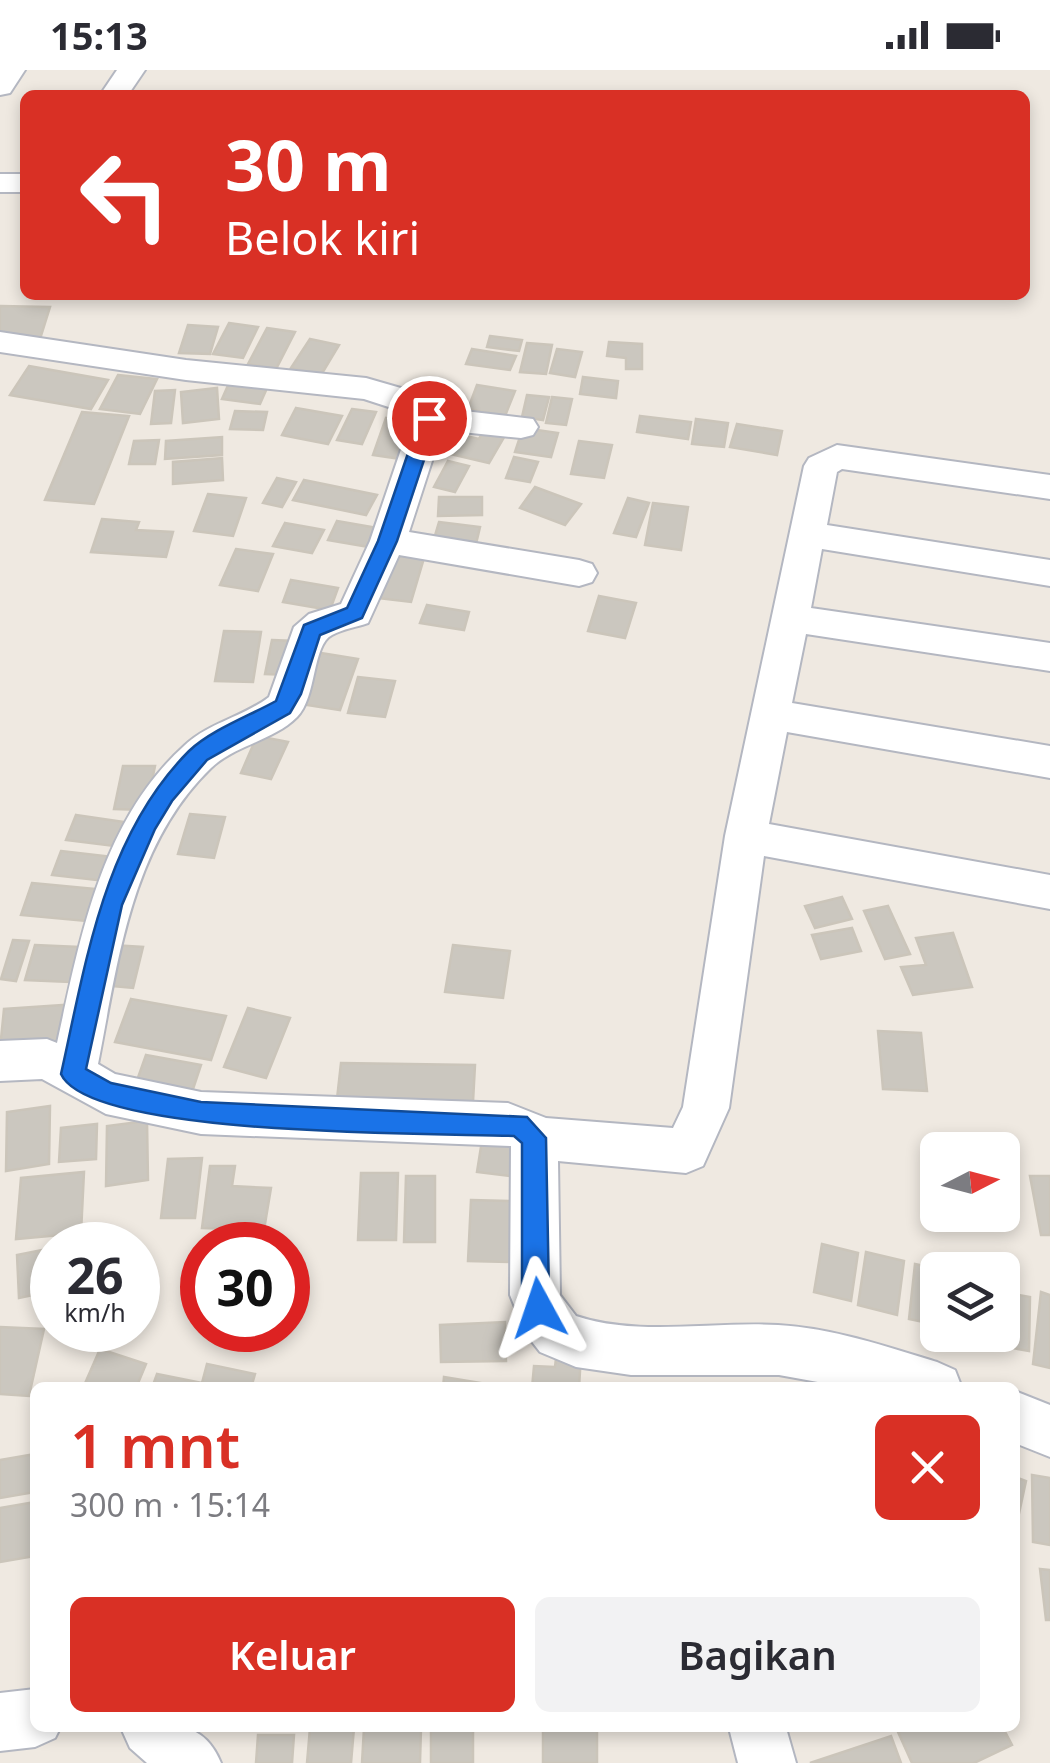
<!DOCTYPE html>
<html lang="id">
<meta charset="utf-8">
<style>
body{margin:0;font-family:"Noto Sans",sans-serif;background:#f2f2f3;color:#2b2b33;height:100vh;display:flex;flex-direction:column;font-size:38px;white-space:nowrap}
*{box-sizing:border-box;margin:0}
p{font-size:32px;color:#7c7c81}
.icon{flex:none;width:55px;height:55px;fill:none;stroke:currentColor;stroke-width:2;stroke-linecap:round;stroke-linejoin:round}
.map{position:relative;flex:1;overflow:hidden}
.sheet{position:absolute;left:30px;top:1312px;width:990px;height:350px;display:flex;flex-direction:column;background:#fff;border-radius:15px;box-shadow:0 5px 15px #0003}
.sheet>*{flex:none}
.hud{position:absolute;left:20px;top:20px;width:1010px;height:210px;border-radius:15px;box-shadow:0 5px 15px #0003;background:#d93025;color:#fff;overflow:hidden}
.needle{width:65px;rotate:84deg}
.fabs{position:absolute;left:920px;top:1062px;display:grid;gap:20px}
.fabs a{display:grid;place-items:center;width:100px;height:100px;border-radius:15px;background:#fff;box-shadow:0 5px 15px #0003;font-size:50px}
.speed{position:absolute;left:30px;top:1152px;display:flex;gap:20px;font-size:50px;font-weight:700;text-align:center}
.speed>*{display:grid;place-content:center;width:130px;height:130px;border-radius:50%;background:#fff;box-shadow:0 5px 15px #0003;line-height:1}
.speed small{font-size:25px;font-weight:400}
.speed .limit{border:15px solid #d22;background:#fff;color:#111}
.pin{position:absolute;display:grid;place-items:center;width:85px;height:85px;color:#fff;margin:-42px;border:5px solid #fff;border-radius:50%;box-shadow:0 2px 10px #0007}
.me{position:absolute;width:110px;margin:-55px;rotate:355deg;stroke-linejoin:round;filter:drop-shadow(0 0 8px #0008)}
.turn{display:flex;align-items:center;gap:35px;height:210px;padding:0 40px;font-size:45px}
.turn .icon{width:130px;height:130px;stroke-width:2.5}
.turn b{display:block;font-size:70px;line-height:85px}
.round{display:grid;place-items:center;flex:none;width:105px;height:105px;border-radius:15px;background:#f2f2f3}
.head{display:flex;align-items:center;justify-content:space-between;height:170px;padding:0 40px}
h1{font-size:60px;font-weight:600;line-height:75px;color:#d93025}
.cta{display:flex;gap:20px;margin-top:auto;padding:20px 40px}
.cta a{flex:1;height:115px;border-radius:15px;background:#d93025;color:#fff;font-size:40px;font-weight:600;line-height:115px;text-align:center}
.cta a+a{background:#f2f2f3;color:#2b2b33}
.status{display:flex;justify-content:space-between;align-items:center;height:70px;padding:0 50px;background:#fff;direction:ltr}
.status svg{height:28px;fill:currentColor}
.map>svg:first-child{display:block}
.building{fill:#cbc7bf;stroke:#cbc5ba;stroke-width:2.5}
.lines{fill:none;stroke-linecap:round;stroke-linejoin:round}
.minor-casing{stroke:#b4b7c1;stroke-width:4}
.minor{fill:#fff;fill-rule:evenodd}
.route{fill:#1a73e8;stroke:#114b97;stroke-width:2.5}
</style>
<div class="status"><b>15:13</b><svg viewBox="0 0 49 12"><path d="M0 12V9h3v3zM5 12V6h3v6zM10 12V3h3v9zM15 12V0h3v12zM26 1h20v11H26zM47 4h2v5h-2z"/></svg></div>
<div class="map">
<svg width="1050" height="1693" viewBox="0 0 1050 1693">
<rect width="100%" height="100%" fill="#efe9e1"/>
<g class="building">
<polygon points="0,236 50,237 40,269 0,268"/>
<polygon points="229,253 258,257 243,288 213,284"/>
<polygon points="188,255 218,257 210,284 179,283"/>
<polygon points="267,258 295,262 276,299 248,294"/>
<polygon points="490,266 522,270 519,281 487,277"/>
<polygon points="310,269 339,275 321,305 291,298"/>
<polygon points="609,272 642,274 642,299 626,299 626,288 607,286"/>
<polygon points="527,273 552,275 546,304 520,302"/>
<polygon points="472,279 516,286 510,300 466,294"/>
<polygon points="557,279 582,282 575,307 550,303"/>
<polygon points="29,296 108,310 91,339 10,325"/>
<polygon points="118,305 157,309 140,344 100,339"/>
<polygon points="583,307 618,311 616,328 580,324"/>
<polygon points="229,313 267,318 260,334 222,329"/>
<polygon points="477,315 515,321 505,346 468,339"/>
<polygon points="217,318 219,349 183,353 181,322"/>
<polygon points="175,320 171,353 151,354 155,321"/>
<polygon points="527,325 549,327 543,350 522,347"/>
<polygon points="552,327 572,329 566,355 546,353"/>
<polygon points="296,338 342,346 328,374 282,365"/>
<polygon points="352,339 376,342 362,374 337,370"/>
<polygon points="235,341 267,342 263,360 230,359"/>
<polygon points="82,342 129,346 94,434 45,430"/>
<polygon points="640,346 691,352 688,369 637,362"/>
<polygon points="386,348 421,353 408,390 373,385"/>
<polygon points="696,349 728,353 724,377 692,374"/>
<polygon points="737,354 782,361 777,385 730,377"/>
<polygon points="486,357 507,362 489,393 433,380 444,361 479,369"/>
<polygon points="523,358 558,363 551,387 515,382"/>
<polygon points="222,367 222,385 165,389 166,371"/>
<polygon points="159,370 155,394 129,394 134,371"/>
<polygon points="579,371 612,375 604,408 571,404"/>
<polygon points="514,387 538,392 530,412 506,408"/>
<polygon points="222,388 223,410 173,414 173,392"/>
<polygon points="448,391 469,396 455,422 434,417"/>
<polygon points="277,408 296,412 282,437 263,433"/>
<polygon points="304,410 377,425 366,445 293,430"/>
<polygon points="535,417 581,434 565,455 520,438"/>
<polygon points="208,424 246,428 233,466 194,461"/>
<polygon points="439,427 482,427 482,445 438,446"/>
<polygon points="628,428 649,433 636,467 614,463"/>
<polygon points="653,433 688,437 681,480 645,475"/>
<polygon points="102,449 139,452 136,460 173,462 166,487 91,482"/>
<polygon points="337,451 383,459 375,478 328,470"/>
<polygon points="439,452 480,457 476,474 434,469"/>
<polygon points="285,453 324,460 312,483 273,476"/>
<polygon points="236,479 273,484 258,521 220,515"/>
<polygon points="390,484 424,488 411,532 369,527"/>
<polygon points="291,510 338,518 330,540 283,532"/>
<polygon points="599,526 636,533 625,568 588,561"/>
<polygon points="427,535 469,542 464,560 420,553"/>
<polygon points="224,561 261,562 253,612 215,611"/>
<polygon points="272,570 296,571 290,605 265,604"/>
<polygon points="321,583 358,589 340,640 301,634"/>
<polygon points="358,607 395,611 385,647 348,643"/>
<polygon points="257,666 288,672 271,709 241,703"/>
<polygon points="123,696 155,696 146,740 114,739"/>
<polygon points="190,744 225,747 214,788 178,784"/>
<polygon points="76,745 124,752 114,776 66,770"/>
<polygon points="61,781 122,788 114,812 52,805"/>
<polygon points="32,813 107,820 97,852 21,845"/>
<polygon points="842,827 852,849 815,858 805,836"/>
<polygon points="888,836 910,884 885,889 864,841"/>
<polygon points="852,858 861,881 821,889 812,865"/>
<polygon points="953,863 972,917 913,925 901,897 926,895 916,868"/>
<polygon points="13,870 29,871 16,911 1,909"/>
<polygon points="35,875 79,877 70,912 25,910"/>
<polygon points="112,875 143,877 133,918 100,915"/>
<polygon points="453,875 510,881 503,928 445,922"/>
<polygon points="131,929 226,946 211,990 115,972"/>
<polygon points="76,934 72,973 0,979 4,939"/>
<polygon points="248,938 290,948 266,1008 224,997"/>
<polygon points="878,961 921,963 927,1021 883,1019"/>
<polygon points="146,985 201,995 190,1028 134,1019"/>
<polygon points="341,993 475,995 473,1032 337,1029"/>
<polygon points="50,1036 49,1094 6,1101 7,1042"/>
<polygon points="147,1051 148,1110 106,1116 107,1056"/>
<polygon points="97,1054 96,1089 59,1092 61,1058"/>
<polygon points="483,1064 523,1068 518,1107 477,1102"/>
<polygon points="202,1088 195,1148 161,1148 168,1089"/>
<polygon points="210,1096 235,1096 232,1116 271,1118 264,1160 202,1158"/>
<polygon points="84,1102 81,1163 16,1169 21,1108"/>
<polygon points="361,1103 398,1103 396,1170 358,1170"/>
<polygon points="406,1106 435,1106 435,1172 404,1172"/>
<polygon points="1030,1106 1050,1106 1050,1165 1041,1165"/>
<polygon points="471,1130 513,1131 511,1192 468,1191"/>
<polygon points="822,1174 858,1183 851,1231 814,1222"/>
<polygon points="52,1178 52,1221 19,1228 17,1185"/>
<polygon points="866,1182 904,1191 897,1245 858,1235"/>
<polygon points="915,1194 943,1200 938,1200 938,1255 909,1249"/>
<polygon points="1002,1222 1030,1227 1029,1281 989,1274 989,1265 1002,1265"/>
<polygon points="1041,1222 1050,1225 1050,1298 1033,1294"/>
<polygon points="505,1252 506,1291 441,1292 440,1255"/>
<polygon points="0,1257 44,1259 29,1326 0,1324"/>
<polygon points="100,1279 146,1294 136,1318 83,1318"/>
<polygon points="557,1280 581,1284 579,1318 532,1318 534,1296 555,1297"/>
<polygon points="207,1294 255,1304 251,1318 152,1318 157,1304 202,1313"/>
<polygon points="444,1307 493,1315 493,1318 443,1318"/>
<polygon points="35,1384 35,1422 0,1428 0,1390"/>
<polygon points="1032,1405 1050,1408 1050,1475 1033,1472"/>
<polygon points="1015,1407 1026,1411 1015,1462"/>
<polygon points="35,1432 35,1486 0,1492 0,1438"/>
<polygon points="1040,1499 1050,1500 1050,1550 1046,1550"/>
<polygon points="310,1658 354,1658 351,1693 307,1693"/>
<polygon points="364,1658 421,1658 420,1693 362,1693"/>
<rect x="431" y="1658" width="42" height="35"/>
<rect x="543" y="1658" width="54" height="35"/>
<polygon points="909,1658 1003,1658 1012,1675 974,1693 912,1693 898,1662"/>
<polygon points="258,1665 294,1665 292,1693 256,1693"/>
<polygon points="891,1666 901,1693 810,1693"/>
</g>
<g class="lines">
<g class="minor-casing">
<g id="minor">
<polygon points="0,0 25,0 10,23 0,25"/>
<polygon points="117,0 145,0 128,25 100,25"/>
<rect x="0" y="104" width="25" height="18"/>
<path d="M 0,262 L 186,290 L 366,308 L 425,325 L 438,338 L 533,349 L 538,357 L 533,365 L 521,368 L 442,360 L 409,462 L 579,490 L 592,494 L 597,503 L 592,512 L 579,516 L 399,485 L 368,553 C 357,557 343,559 332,565 C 312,575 317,627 297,647 C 273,671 235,675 211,698 C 131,775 118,892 98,994 L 115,1004 L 201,1022 L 508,1033 L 546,1048 L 673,1058 L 683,1037 L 725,766 L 804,396 L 809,388 L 837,375 L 1050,405 L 1050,429 L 842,399 L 837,402 L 827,455 L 1050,490 L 1050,516 L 822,479 L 811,538 L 1050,573 L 1050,601 L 806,564 L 792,633 L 1050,676 L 1050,708 L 787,662 L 769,754 L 1050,805 L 1050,839 L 764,786 L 729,1038 L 703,1096 L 686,1103 L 558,1091 L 560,1225 L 576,1246 C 639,1267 712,1251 778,1255 C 832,1258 885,1276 937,1292 L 955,1300 L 962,1318 L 851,1318 L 779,1305 L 631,1305 L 576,1297 L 540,1282 L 526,1264 L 510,1225 L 511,1076 L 201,1064 L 106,1044 L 42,1009 L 0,1011 L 0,971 L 47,969 L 57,973 C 80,868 101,751 184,676 C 208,653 243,647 269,627 L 294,557 L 309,544 L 341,534 L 370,471 L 411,350 L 401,341 L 364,329 L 186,310 L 0,282 Z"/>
<polygon points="1015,1321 1050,1335 1050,1387 1015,1373"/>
<polygon points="35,1619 35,1658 60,1658 55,1668 35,1677 0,1681 0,1623"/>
<path d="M 121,1658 C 165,1655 202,1646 221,1693 L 147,1693 L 130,1678 Z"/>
<polygon points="729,1658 786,1658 796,1693 738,1693"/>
</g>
</g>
<use href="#minor" class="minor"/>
</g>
<path class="route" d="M 429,342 L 438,348 L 397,471 L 362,548 L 320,565 L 301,624 L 290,643 L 207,690 L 172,731 L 155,759 L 122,835 L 86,999 L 111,1013 L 201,1032 L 527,1047 L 546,1068 L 549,1224 L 552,1238 L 548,1247 L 539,1251 L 530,1247 L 522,1224 L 522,1073 L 514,1066 C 440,1063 90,1068 61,1004 C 86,892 104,766 189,681 C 211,660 249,646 276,631 L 304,555 L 347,538 L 378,471 L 420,348 Z"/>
</svg>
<div class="fabs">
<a><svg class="needle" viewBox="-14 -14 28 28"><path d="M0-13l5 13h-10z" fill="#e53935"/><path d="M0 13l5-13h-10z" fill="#7c7c81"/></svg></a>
<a><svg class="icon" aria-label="layers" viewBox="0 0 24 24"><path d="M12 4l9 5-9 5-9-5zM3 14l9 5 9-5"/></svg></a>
</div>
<div class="speed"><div>26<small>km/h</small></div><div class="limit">30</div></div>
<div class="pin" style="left:429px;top:348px;background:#d93025"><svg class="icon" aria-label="arrive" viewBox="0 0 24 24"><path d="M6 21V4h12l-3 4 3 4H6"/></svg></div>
<svg class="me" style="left:539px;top:1238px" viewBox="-20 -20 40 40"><path d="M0-17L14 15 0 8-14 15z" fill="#1a73e8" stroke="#fff" stroke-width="4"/></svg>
<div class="hud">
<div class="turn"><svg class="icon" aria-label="left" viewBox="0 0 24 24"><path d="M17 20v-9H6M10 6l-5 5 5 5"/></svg><div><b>30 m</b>Belok kiri</div></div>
</div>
<section class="sheet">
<div class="head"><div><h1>1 mnt</h1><p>300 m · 15:14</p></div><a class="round" style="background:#d93025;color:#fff"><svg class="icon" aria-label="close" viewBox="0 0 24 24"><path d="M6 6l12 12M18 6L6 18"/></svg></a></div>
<div class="cta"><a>Keluar</a><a>Bagikan</a></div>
</section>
</div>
